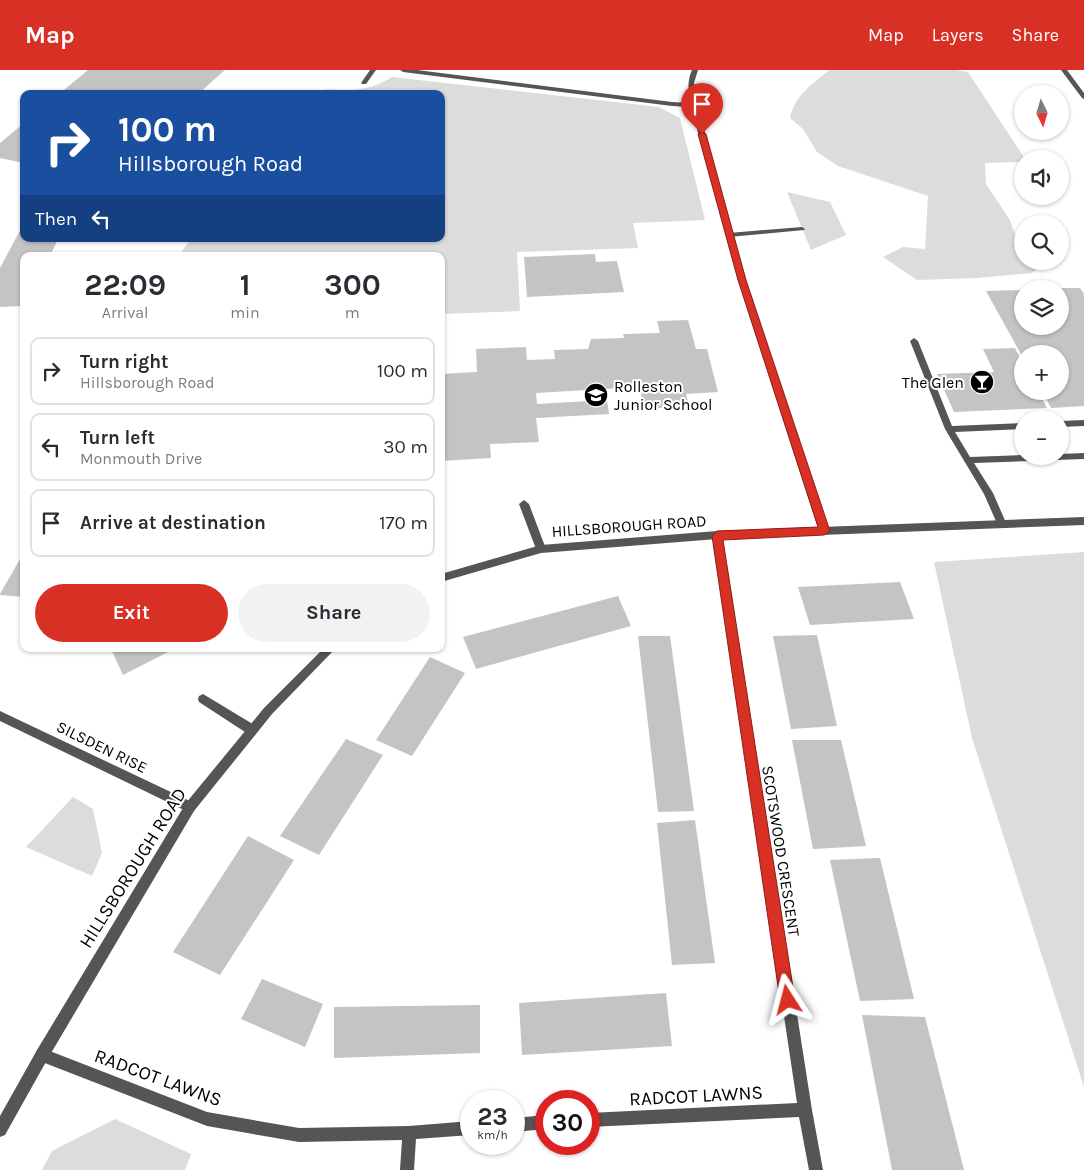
<!DOCTYPE html>
<meta charset="utf-8">
<style>
body{margin:0;font-family:Karla,sans-serif;background:#f2f2f3;color:#2b2b33;height:100vh;display:flex;flex-direction:column;font-size:19px;white-space:nowrap}
*{box-sizing:border-box;margin:0}
p{font-size:16px;color:#7c7c81}
.icon{flex:none;width:28px;height:28px;fill:none;stroke:currentColor;stroke-width:2;stroke-linecap:round;stroke-linejoin:round}
.map{position:relative;flex:1;overflow:hidden}
.sheet{position:absolute;left:20px;top:182px;width:425px;height:400px;display:flex;flex-direction:column;background:#fff;border-radius:10px;box-shadow:0 1px 4px #0004}
.sheet>*{flex:none}
.top-card{position:absolute;left:20px;top:20px;width:425px;height:152px;border-radius:10px;box-shadow:0 1px 4px #0004;background:#1a4fa0;color:#fff;overflow:hidden}
.needle{width:32px;rotate:175deg}
.fabs{position:absolute;left:1014px;top:15px;display:grid;gap:10px}
.fabs a{display:grid;place-items:center;width:55px;height:55px;border-radius:50%;background:#fff;box-shadow:0 1px 4px #0004;font-size:25px}
.speed{position:absolute;left:460px;top:1020px;display:flex;gap:10px;font-size:25px;font-weight:700;text-align:center}
.speed>*{display:grid;place-content:center;width:65px;height:65px;border-radius:50%;background:#fff;box-shadow:0 1px 4px #0004;line-height:1}
.speed small{font-size:12px;font-weight:400}
.speed .limit{border:8px solid #d22;background:#fff;color:#111}
.pin{position:absolute;display:grid;place-items:center;width:42px;height:42px;color:#fff;margin:-51px -21px;border-radius:50% 50% 50% 0;rotate:-45deg;box-shadow:0 0 5px #0007}
.pin .icon{rotate:45deg}
.me{position:absolute;width:55px;margin:-28px;rotate:351deg;stroke-linejoin:round;filter:drop-shadow(0 0 4px #0008)}
.turn{display:flex;align-items:center;gap:18px;height:105px;padding:0 15px;font-size:22px}
.turn .icon{width:65px;height:65px;stroke-width:2.5}
.turn b{display:block;font-size:35px;line-height:42px}
.then{display:flex;align-items:center;height:48px;padding:0 15px;background:#0003;gap:10px;font-size:19px}
.eta{display:flex;justify-content:space-evenly;align-items:center;height:85px;text-align:center}
.eta b{font-size:30px;font-weight:700;line-height:35px}
.cta{display:flex;gap:10px;margin-top:auto;padding:10px 15px}
.cta a{flex:1;height:58px;border-radius:30px;background:#d93025;color:#fff;font-size:20px;font-weight:700;line-height:58px;text-align:center}
.cta a+a{background:#f2f2f3;color:#2b2b33}
ul{padding:0;list-style:none}
li{display:flex;align-items:center;gap:15px;height:68px;margin:0 10px 8px;padding:0 5px;border:2px solid #e1e1e2;border-radius:10px}
li div{flex:1}
li b{display:block;font-size:19px}
li em{font-style:normal}
header{display:flex;align-items:center;gap:30px;box-sizing:border-box;height:70px;padding:0 25px;background:#d93025;color:#fff}
header strong{font-size:24px}
nav{display:flex;gap:28px;margin-inline-start:auto;font-size:18px}
.map>svg:first-child{display:block}
.green{fill:#dcdcdc}
.building{fill:#c4c4c4}
.lines{fill:none;stroke-linecap:round;stroke-linejoin:round}
.service{fill:#555;fill-rule:evenodd}
.minor{fill:#555;fill-rule:evenodd}
.tertiary{fill:#555;fill-rule:evenodd}
.route{fill:#d93025;stroke:#8d1f18}
.labels{text-anchor:middle;dominant-baseline:central;stroke-width:4;stroke-linejoin:round;paint-order:stroke}
.poi-label{font-size:16px;fill:#000;stroke:#fff;text-anchor:end}
.street-label{font-size:16px;fill:#000;stroke:#fff}
.near-street-label{font-size:19px;fill:#000;stroke:#fff}
</style>
<header>
<strong>Map</strong>
<nav><a>Map</a><a>Layers</a><a>Share</a></nav>
</header>
<div class="map">
<svg width="1084" height="1100" viewBox="0 0 1084 1100">
<rect width="100%" height="100%" fill="#fff"/>
<g class="green">
<path d="M 829,0 L 955,0 L 968,2 L 1025,89 L 1022,89 L 1022,92 L 985,93 L 986,114 L 1010,150 L 1016,168 L 1022,173 L 1022,191 L 1049,192 L 1032,203 L 977,208 L 917,210 L 883,187 L 903,177 L 925,179 L 928,126 L 838,96 L 817,82 L 803,59 L 790,48 C 795,24 812,15 829,0 Z"/>
<path d="M 392,7 L 659,37 L 680,48 L 705,150 L 633,153 L 638,178 L 517,182 L 520,241 L 441,244 L 441,186 L 178,186 L 191,169 L 441,169 L 441,24 L 321,24 L 326,19 C 353,21 369,21 392,7 Z"/>
<polygon points="787,122 830,132 846,165 811,180"/>
<polygon points="1084,482 1084,1017 972,668 934,492"/>
<polygon points="73,727 93,739 102,783 92,806 26,777"/>
<polygon points="115,1049 191,1084 185,1100 42,1100 52,1081"/>
</g>
<g class="building">
<polygon points="88,0 225,0 198,24 59,24"/>
<polygon points="24,53 24,93 0,88 0,73"/>
<polygon points="24,153 24,169 58,169 50,186 24,186 24,236 0,237 0,198"/>
<polygon points="595,184 596,192 617,191 624,222 527,227 524,187"/>
<polygon points="1060,218 1080,218 1084,224 1084,336 1051,338 1042,321 1060,321 1060,284 1022,284 1022,286 986,221 1022,220 1022,256 1060,256"/>
<polygon points="688,250 696,279 707,279 718,322 686,324 689,336 644,339 640,317 536,323 537,334 607,330 609,344 536,348 539,372 490,374 491,388 441,391 441,304 477,302 476,279 526,277 527,290 555,289 554,280 588,279 591,269 624,268 623,264 660,263 657,251"/>
<polygon points="1015,278 1022,292 1022,321 1038,321 1047,338 954,342 937,304 994,302 983,279"/>
<polygon points="24,482 24,527 0,525 0,524"/>
<polygon points="900,512 914,549 810,555 798,517"/>
<polygon points="618,526 631,556 476,599 463,567"/>
<polygon points="817,565 837,656 791,659 773,566"/>
<polygon points="638,566 670,566 694,741 658,742"/>
<polygon points="111,579 174,579 123,605"/>
<polygon points="430,587 465,603 412,686 376,670"/>
<polygon points="346,669 383,685 319,785 280,766"/>
<polygon points="792,670 841,670 866,776 813,779"/>
<polygon points="695,750 715,893 672,895 657,753"/>
<polygon points="248,766 294,790 220,905 173,882"/>
<polygon points="880,788 914,929 860,931 830,790"/>
<polygon points="262,909 323,934 305,977 241,949"/>
<polygon points="666,923 672,976 522,985 519,933"/>
<polygon points="480,935 480,983 334,988 334,937"/>
<polygon points="862,945 925,947 964,1100 892,1100"/>
</g>
<g class="lines">
<g class="service">
<polygon points="802,157 805,159 804,160 729,167 726,165 729,163"/>
<polygon points="914,268 918,271 952,356 1022,353 1022,359 955,362 970,387 1022,385 1022,386 1060,386 1060,384 1084,383 1084,389 974,393 993,423 1007,455 1005,458 999,458 984,424 945,359 910,271"/>
<polygon points="1084,350 1084,356 1060,357 1060,351"/>
<polygon points="524,430 529,434 546,479 544,482 538,482 536,479 519,434"/>
<polygon points="203,624 256,656 257,660 256,664 252,665 248,664 199,632 198,629 199,626"/>
</g>
<g class="minor">
<polygon points="370,0 376,0 366,14 362,14 361,13"/>
<path d="M 400,0 L 417,0 L 672,32 L 691,33 C 688,21 687,11 692,0 L 698,0 L 694,13 L 696,30 L 746,210 L 829,461 L 827,464 L 824,465 L 819,461 L 738,210 L 691,37 L 672,36 L 403,2 Z"/>
<polygon points="1061,0 1067,0 1084,23 1084,29 1082,28"/>
<polygon points="717,461 722,465 812,1040 823,1100 809,1100 799,1047 589,1057 589,1043 797,1033 712,465"/>
<polygon points="0,641 194,733 196,737 194,741 190,743 186,741 0,651"/>
<polygon points="42,978 207,1042 299,1058 409,1056 471,1051 471,1065 416,1069 414,1100 400,1100 402,1070 299,1072 207,1056 37,990 35,985 37,980"/>
<polygon points="546,1045 546,1059 514,1062 514,1048"/>
</g>
<g class="tertiary">
<polygon points="1084,447 1084,455 717,469 541,483 441,512 441,504 541,475 717,461"/>
<polygon points="323,579 335,579 272,644 194,741 47,990 5,1065 0,1067 0,1046 37,980 186,733 264,638"/>
</g>
</g>
<polygon class="route" points="702,62 706,64 746,210 830,461 824,465 723,470 795,930 793,935 788,938 783,935 780,930 712,466 717,461 818,457 738,210 698,64"/>
<defs>
<g id="bar-disc" transform="scale(1.25)"><circle r="9.5" fill="#000" stroke="#fff"/><path d="M-6-5H6L.8 .8V4.5H3.5V6h-7V4.5H-.8V.8Z" fill="#fff"/></g>
<g id="school-disc" transform="scale(1.25)"><circle r="9.5" fill="#000" stroke="#fff"/><path d="M0-5L7-2L0 1L-7-2ZM-4 1L0 2.5L4 1V4Q0 6-4 4Z" fill="#fff"/></g>
</defs>
<g fill-rule="evenodd">
<use href="#bar-disc" x="982" y="312"/>
<use href="#school-disc" x="596" y="325"/>
</g>
<g class="labels">
<g class="poi-label">
<text x="964" y="312">The Glen</text>
<text x="614" y="316" text-anchor="start">Rolleston<tspan x="614" dy="18">Junior School</tspan></text>
</g>
<g class="street-label">
<text transform="translate(629 456) rotate(-4)">HILLSBOROUGH ROAD</text>
<text transform="translate(102 677) rotate(26)">SILSDEN RISE</text>
<text transform="translate(781 781) rotate(81)">SCOTSWOOD CRESCENT</text>
</g>
<g class="near-street-label">
<text transform="translate(133 798) rotate(-58)">HILLSBOROUGH ROAD</text>
<text transform="translate(158 1008) rotate(20)">RADCOT LAWNS</text>
<text transform="translate(696 1026) rotate(-3)">RADCOT LAWNS</text>
</g>
</g>
</svg>
<div class="fabs">
<a><svg class="needle" viewBox="-14 -14 28 28"><path d="M0-13l5 13h-10z" fill="#e53935"/><path d="M0 13l5-13h-10z" fill="#7c7c81"/></svg></a>
<a><svg class="icon" aria-label="sound" viewBox="0 0 24 24"><path d="M4 9h4l5-4v14l-5-4H4zM17 9q2 3 0 6"/></svg></a>
<a><svg class="icon" aria-label="search" viewBox="0 0 24 24"><circle cx="10" cy="10" r="6"/><path d="M15 15l6 6"/></svg></a>
<a><svg class="icon" aria-label="layers" viewBox="0 0 24 24"><path d="M12 4l9 5-9 5-9-5zM3 14l9 5 9-5"/></svg></a>
<a>+</a>
<a>−</a>
</div>
<div class="speed"><div>23<small>km/h</small></div><div class="limit">30</div></div>
<div class="pin" style="left:702px;top:64px;background:#d93025"><svg class="icon" aria-label="arrive" viewBox="0 0 24 24"><path d="M6 21V4h12l-3 4 3 4H6"/></svg></div>
<svg class="me" style="left:788px;top:930px" viewBox="-20 -20 40 40"><path d="M0-17L14 15 0 8-14 15z" fill="#d93025" stroke="#fff" stroke-width="4"/></svg>
<div class="top-card">
<div class="turn"><svg class="icon" aria-label="right" viewBox="0 0 24 24"><path d="M7 20v-9h11M14 6l5 5-5 5"/></svg><div><b>100 m</b>Hillsborough Road</div></div>
<div class="then">Then<svg class="icon" aria-label="left" viewBox="0 0 24 24"><path d="M17 20v-9H6M10 6l-5 5 5 5"/></svg></div>
</div>
<section class="sheet">
<div class="eta">
<div><b>22:09</b><p>Arrival</p></div>
<div><b>1</b><p>min</p></div>
<div><b>300</b><p>m</p></div>
</div>
<ul>
<li><svg class="icon" aria-label="right" viewBox="0 0 24 24"><path d="M7 20v-9h11M14 6l5 5-5 5"/></svg><div><b>Turn right</b><p>Hillsborough Road</p></div><em>100 m</em></li>
<li><svg class="icon" aria-label="left" viewBox="0 0 24 24"><path d="M17 20v-9H6M10 6l-5 5 5 5"/></svg><div><b>Turn left</b><p>Monmouth Drive</p></div><em>30 m</em></li>
<li><svg class="icon" aria-label="arrive" viewBox="0 0 24 24"><path d="M6 21V4h12l-3 4 3 4H6"/></svg><div><b>Arrive at destination</b></div><em>170 m</em></li>
</ul>
<div class="cta"><a>Exit</a><a>Share</a></div>
</section>
</div>
